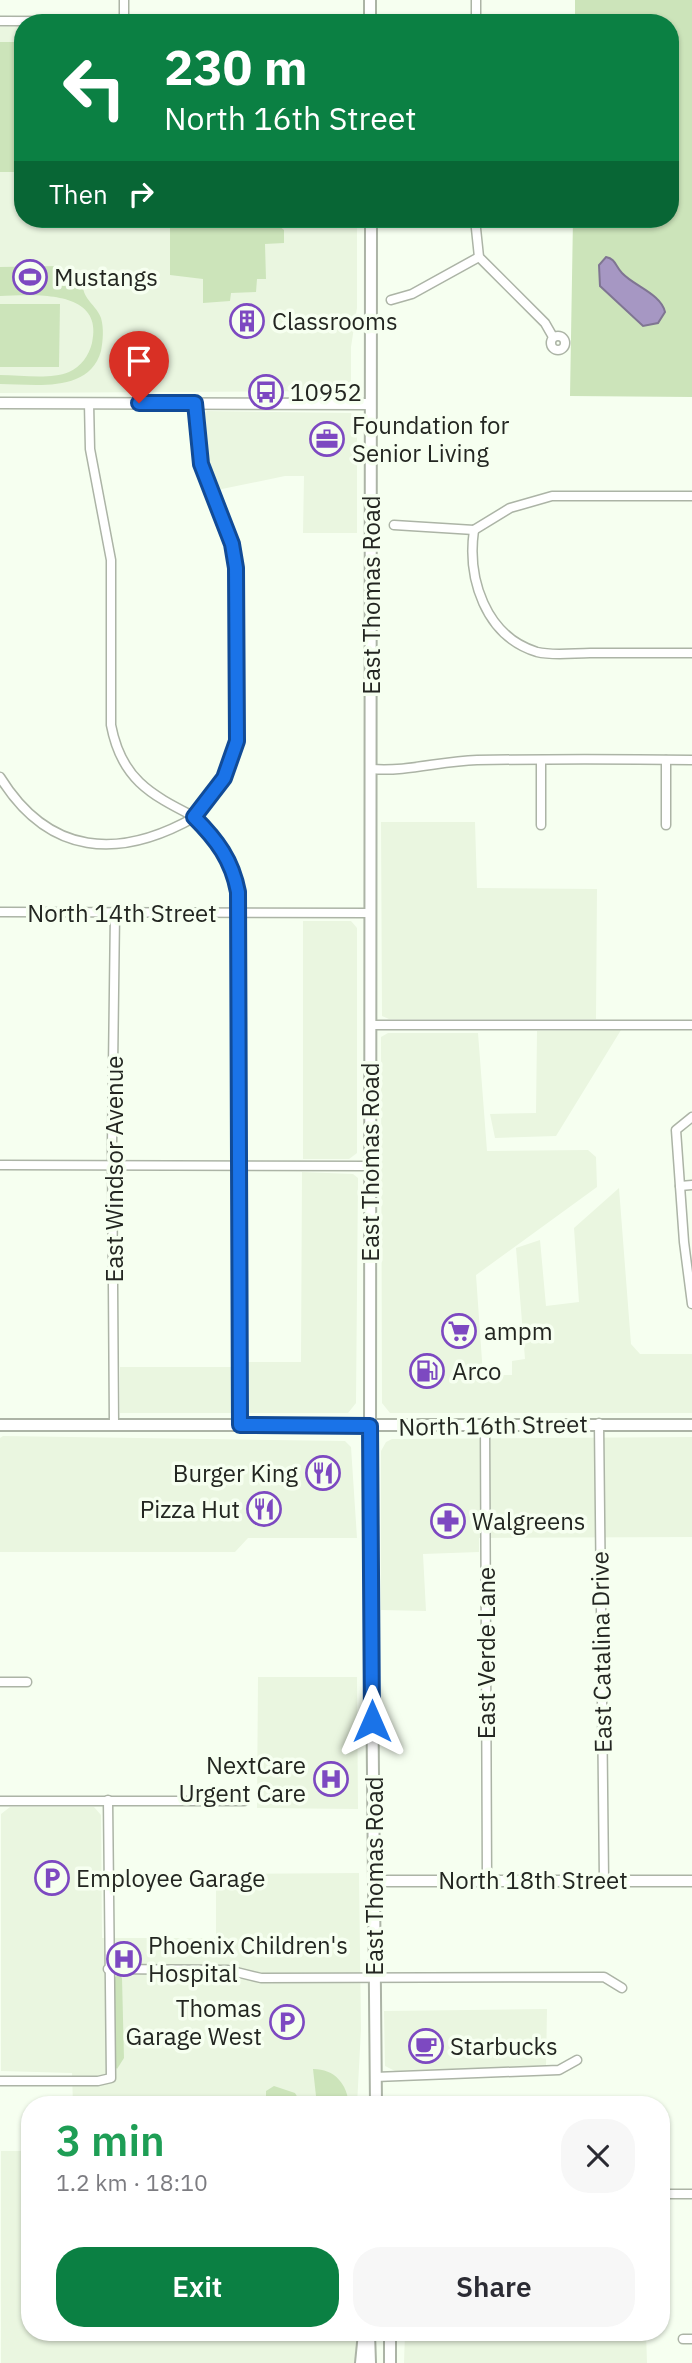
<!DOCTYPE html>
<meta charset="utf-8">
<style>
body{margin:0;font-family:"IBM Plex Sans",sans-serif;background:#f7f7f7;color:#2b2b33;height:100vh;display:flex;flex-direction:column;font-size:26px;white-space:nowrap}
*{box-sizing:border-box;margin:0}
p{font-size:23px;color:#7c7c81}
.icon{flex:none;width:38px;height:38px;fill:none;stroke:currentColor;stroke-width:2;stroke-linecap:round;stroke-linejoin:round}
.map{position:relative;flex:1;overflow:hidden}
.drawer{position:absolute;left:21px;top:2096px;width:649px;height:245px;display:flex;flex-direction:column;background:#fff;border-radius:28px;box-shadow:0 2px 5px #0004}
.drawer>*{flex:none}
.banner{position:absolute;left:14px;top:14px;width:665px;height:214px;border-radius:28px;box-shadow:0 2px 5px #0004;background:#0b8043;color:#fff;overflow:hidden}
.pin{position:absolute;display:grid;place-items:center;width:60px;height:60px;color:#fff;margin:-72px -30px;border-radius:50% 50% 50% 0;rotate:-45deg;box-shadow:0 0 7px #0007}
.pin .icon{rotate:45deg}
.me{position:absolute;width:77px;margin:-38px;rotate:0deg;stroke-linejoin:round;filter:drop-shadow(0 0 5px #0008)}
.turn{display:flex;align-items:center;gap:24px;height:147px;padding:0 35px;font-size:32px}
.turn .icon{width:91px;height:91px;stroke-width:2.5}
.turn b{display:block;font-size:49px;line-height:60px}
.then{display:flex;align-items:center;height:66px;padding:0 35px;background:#0003;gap:14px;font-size:26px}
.round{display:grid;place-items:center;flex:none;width:74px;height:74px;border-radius:28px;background:#f7f7f7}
.overview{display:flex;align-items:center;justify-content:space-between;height:119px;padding:0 35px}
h1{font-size:42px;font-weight:600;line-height:52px;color:#1e9e55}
.action{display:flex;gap:14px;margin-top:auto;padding:14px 35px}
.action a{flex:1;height:80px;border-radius:28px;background:#0b8043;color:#fff;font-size:28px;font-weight:600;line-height:80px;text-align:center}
.action a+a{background:#f7f7f7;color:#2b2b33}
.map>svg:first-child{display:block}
.built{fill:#eaf6e0}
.green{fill:#cce4ba}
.water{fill:#a697c3;stroke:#7f7592;stroke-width:2}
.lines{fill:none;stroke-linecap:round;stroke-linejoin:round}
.minor-casing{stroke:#acb4a6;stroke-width:11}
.tertiary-casing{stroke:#acb4a6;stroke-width:13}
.secondary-casing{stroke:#acb4a6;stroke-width:14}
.minor{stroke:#fff;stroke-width:8}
.tertiary{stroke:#fff;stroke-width:10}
.secondary{stroke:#fff;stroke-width:10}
.route-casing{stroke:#114b97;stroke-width:18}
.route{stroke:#1a73e8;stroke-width:12}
.labels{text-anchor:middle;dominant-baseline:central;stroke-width:7;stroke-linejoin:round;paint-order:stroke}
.poi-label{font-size:24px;fill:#232621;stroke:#f6fff0;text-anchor:start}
.street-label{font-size:24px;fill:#232621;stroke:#f6fff0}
</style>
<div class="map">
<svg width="692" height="2363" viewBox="0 0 692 2363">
<rect width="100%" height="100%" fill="#f6fff0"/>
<g class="built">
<polygon points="0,27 23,27 23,219 357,219 357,308 351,347 351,385 348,391 0,393"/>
<polygon points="207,411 351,413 357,426 357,533 303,533 304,476 285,476 217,490 205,452 200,416"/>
<polygon points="381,822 475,822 477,888 597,889 596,1019 389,1019 382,1016"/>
<polygon points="303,921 351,921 357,928 357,1153 349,1159 303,1159"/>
<polygon points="621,1030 556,1136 495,1138 490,1114 536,1113 537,1031"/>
<polygon points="388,1033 478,1033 487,1151 588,1150 596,1157 597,1187 476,1275 483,1375 512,1375 512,1361 525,1359 516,1248 540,1240 546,1306 579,1302 574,1228 619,1188 631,1344 640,1354 692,1354 692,1413 390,1413 382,1403 381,1037"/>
<polygon points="302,1172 353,1174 358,1178 356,1403 348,1413 120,1413 120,1367 235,1367 248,1362 301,1362"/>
<polygon points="3,1436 345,1441 351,1447 357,1538 248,1538 235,1552 0,1552 0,1438"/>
<polygon points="692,1437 692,1537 479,1538 479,1552 423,1554 426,1611 381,1610 381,1451 386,1442 392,1439"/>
<polygon points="258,1677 357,1677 358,1809 257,1808"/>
<polygon points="94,1807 101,1815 102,1938 216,1938 216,1874 359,1873 361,2029 357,2105 73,2105 72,2073 1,2071 1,1814 10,1807"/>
<polygon points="547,2009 546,2068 395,2071 385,2066 384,2011"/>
<polygon points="1,2151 30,2151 30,2333 359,2333 358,2363 1,2363"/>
<polygon points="405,2333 646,2333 647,2363 404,2363"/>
</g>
<g class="green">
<polygon points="575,0 692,0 692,397 570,396 573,219 670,219 670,23 575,23"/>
<rect x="0" y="42" width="23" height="130"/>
<polygon points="170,219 270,219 284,230 284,243 265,244 266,279 257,279 256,292 231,293 230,301 203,303 203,279 170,275"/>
<path d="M 60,266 L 61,286 L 83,286 C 83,299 97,306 101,318 C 104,328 103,341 101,351 C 89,394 33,384 0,384 L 0,375 C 21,375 50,380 69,372 C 81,367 89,355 92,343 C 105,288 32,295 0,296 L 0,267 Z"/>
<polygon points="0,304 60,304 59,367 0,367"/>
<polygon points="119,1974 122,1978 124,2058 117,2069 114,2065 113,1979"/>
<path d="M 313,2069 C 335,2069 347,2084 349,2105 L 317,2105 Z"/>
<polygon points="274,2086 295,2093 302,2105 266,2105 266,2091"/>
</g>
<path class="water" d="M 606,257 C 616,259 615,266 622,273 C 634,286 661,294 665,312 L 658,323 L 643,326 L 600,286 L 599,265 Z"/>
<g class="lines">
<g class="minor-casing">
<g id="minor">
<polyline points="0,21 370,22"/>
<polyline points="124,21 124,0"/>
<polyline points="476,23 476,0"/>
<polyline points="475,219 479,257 545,323 553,337"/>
<polyline points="391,300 412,294 479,257"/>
<circle cx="558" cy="343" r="7"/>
<path d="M 89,403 L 90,449 L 111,560 L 111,725 C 121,778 149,794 195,817"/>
<path d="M 195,403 L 201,464 L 232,544 L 236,568 L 237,741 L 224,778 L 195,817 C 217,840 232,860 238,892 L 240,1425"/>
<polyline points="394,525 474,530"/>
<path d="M 474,530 C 467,578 485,636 537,652 C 553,656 574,653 590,653 C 624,653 658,653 692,653"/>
<polyline points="474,530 510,508 552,496 692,496"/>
<polyline points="541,760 541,825"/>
<path d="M 371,769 C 408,772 440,761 477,760 C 549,759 620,759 692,760"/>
<path d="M 0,777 C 49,856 119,860 195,817"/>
<polyline points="666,825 666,760"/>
<polyline points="0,912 371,913"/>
<polyline points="370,1025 692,1025"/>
<polyline points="692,1117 676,1130 684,1242 692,1304"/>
<polyline points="0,1165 370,1166"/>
<polyline points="680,1186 692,1185"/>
<polyline points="599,1423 604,1880"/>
<polyline points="114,1424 112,1145 115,913"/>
<polyline points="485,1425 487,1880"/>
<polyline points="0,1682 27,1682"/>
<polyline points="0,1801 244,1801"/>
<polyline points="108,1969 228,1970 261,1978 604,1977 622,1988"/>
<polyline points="375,2077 559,2070 577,2060"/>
<polyline points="0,2081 98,2081 111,2078 108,1800"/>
<polyline points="662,2194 692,2194"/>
<polyline points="683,2339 692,2339"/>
</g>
</g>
<g class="tertiary-casing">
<g id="tertiary">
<polyline points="0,403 370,404"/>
<polyline points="374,1881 692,1881"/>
</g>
</g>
<g class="secondary-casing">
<g id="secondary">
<polyline points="370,23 370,0"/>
<polyline points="371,219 370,1444 376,2105"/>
<polyline points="0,1425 692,1425"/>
<polyline points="369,2333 370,2363"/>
<polyline points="390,2333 390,2363"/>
<polyline points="361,2363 364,2333"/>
</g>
</g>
<use href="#minor" class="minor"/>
<use href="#tertiary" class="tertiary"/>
<use href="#secondary" class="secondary"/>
</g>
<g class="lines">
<g class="route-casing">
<path id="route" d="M 139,403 L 195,403 L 201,464 L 232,544 L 236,568 L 237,741 L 224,778 L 194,817 C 217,840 232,860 238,892 L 240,1425 L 370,1426 L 372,1721"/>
</g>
<use href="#route" class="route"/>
</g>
<defs>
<g id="stadium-ring" transform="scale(1.75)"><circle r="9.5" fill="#f6fff0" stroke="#7d49c1" stroke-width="1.5"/><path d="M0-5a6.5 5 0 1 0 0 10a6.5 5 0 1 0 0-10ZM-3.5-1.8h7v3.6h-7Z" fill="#7d49c1"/></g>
<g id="building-ring" transform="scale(1.75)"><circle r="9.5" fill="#f6fff0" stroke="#7d49c1" stroke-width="1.5"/><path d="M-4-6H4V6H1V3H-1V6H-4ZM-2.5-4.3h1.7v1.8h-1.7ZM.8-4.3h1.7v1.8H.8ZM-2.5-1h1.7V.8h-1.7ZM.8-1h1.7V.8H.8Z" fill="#7d49c1"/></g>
<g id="bus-ring" transform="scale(1.75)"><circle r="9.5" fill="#f6fff0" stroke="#7d49c1" stroke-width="1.5"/><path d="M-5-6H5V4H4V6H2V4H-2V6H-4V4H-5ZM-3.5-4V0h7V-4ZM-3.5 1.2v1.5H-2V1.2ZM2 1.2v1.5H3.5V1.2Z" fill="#7d49c1"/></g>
<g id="office-ring" transform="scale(1.75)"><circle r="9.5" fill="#f6fff0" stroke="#7d49c1" stroke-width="1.5"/><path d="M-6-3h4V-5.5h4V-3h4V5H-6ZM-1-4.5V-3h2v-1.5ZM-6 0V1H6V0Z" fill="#7d49c1"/></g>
<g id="supermarket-ring" transform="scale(1.75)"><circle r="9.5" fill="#f6fff0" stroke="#7d49c1" stroke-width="1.5"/><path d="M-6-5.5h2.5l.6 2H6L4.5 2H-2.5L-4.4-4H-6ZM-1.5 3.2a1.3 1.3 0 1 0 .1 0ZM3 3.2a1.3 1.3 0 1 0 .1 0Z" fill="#7d49c1"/></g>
<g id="fuel-ring" transform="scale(1.75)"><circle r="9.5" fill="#f6fff0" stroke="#7d49c1" stroke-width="1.5"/><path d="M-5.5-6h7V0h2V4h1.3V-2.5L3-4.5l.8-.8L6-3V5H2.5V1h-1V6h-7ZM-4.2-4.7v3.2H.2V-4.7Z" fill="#7d49c1"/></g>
<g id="restaurant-ring" transform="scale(1.75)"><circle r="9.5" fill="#f6fff0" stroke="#7d49c1" stroke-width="1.5"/><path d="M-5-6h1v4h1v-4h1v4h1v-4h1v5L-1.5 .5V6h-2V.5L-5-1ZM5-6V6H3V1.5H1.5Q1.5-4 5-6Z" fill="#7d49c1"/></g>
<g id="pharmacy-ring" transform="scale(1.75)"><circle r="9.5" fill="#f6fff0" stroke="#7d49c1" stroke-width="1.5"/><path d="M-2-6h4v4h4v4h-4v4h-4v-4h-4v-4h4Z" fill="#7d49c1"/></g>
<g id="hospital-ring" transform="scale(1.75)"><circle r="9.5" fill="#f6fff0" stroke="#7d49c1" stroke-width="1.5"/><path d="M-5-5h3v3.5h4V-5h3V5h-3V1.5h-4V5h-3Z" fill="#7d49c1"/></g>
<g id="parking-ring" transform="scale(1.75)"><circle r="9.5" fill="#f6fff0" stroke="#7d49c1" stroke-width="1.5"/><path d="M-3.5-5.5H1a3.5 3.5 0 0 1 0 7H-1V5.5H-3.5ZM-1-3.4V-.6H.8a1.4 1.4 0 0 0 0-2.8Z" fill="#7d49c1"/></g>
<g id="cafe-ring" transform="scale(1.75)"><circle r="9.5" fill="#f6fff0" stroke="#7d49c1" stroke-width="1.5"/><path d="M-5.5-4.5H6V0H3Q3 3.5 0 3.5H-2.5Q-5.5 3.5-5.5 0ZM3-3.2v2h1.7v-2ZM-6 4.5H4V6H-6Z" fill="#7d49c1"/></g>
</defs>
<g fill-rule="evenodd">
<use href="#stadium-ring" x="30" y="277"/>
<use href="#building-ring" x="247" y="321"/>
<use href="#bus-ring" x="266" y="392"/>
<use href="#office-ring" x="327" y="439"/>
<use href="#supermarket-ring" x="459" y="1331"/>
<use href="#fuel-ring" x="427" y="1371"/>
<use href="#restaurant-ring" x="323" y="1473"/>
<use href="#restaurant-ring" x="264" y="1509"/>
<use href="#pharmacy-ring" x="448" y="1521"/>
<use href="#hospital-ring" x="331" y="1779"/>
<use href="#parking-ring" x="52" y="1878"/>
<use href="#hospital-ring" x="124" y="1959"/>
<use href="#parking-ring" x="287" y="2022"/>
<use href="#cafe-ring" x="426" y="2046"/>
</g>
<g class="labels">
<g class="poi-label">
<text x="54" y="277">Mustangs</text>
<text x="272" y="321">Classrooms</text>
<text x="290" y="392">10952</text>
<text x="352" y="425">Foundation for<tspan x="352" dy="28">Senior Living</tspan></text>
<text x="484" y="1331">ampm</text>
<text x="452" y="1371">Arco</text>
<text x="298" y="1473" text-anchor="end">Burger King</text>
<text x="240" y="1509" text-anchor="end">Pizza Hut</text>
<text x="472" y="1521">Walgreens</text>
<text x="306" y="1765" text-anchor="end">NextCare<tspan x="306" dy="28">Urgent Care</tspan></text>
<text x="76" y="1878">Employee Garage</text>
<text x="148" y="1945">Phoenix Children's<tspan x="148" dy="28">Hospital</tspan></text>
<text x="262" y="2008" text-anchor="end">Thomas<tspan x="262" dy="28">Garage West</tspan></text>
<text x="450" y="2046">Starbucks</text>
</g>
<g class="street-label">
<text transform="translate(371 595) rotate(-90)">East Thomas Road</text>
<text x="122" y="913">North 14th Street</text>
<text transform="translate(370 1162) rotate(-90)">East Thomas Road</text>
<text transform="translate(114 1169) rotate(-90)">East Windsor Avenue</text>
<text transform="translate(493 1425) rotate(-1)">North 16th Street</text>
<text transform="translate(601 1652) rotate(-91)">East Catalina Drive</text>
<text transform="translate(486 1653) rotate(-90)">East Verde Lane</text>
<text transform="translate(374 1876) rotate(-90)">East Thomas Road</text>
<text x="533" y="1880">North 18th Street</text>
</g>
</g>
</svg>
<div class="pin" style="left:139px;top:403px;background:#d93025"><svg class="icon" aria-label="arrive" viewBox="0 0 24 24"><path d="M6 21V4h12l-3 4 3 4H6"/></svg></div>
<svg class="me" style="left:372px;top:1721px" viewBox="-20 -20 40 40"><path d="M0-17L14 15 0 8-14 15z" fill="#1a73e8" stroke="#fff" stroke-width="4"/></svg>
<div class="banner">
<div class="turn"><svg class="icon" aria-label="left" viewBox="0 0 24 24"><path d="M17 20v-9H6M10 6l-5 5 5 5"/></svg><div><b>230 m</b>North 16th Street</div></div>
<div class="then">Then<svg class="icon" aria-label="right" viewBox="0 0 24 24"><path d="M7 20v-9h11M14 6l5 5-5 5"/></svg></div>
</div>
<section class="drawer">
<div class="overview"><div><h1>3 min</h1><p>1.2 km · 18:10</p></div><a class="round"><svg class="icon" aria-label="close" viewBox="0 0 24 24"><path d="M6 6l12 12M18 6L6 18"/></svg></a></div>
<div class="action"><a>Exit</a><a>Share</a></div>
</section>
</div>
